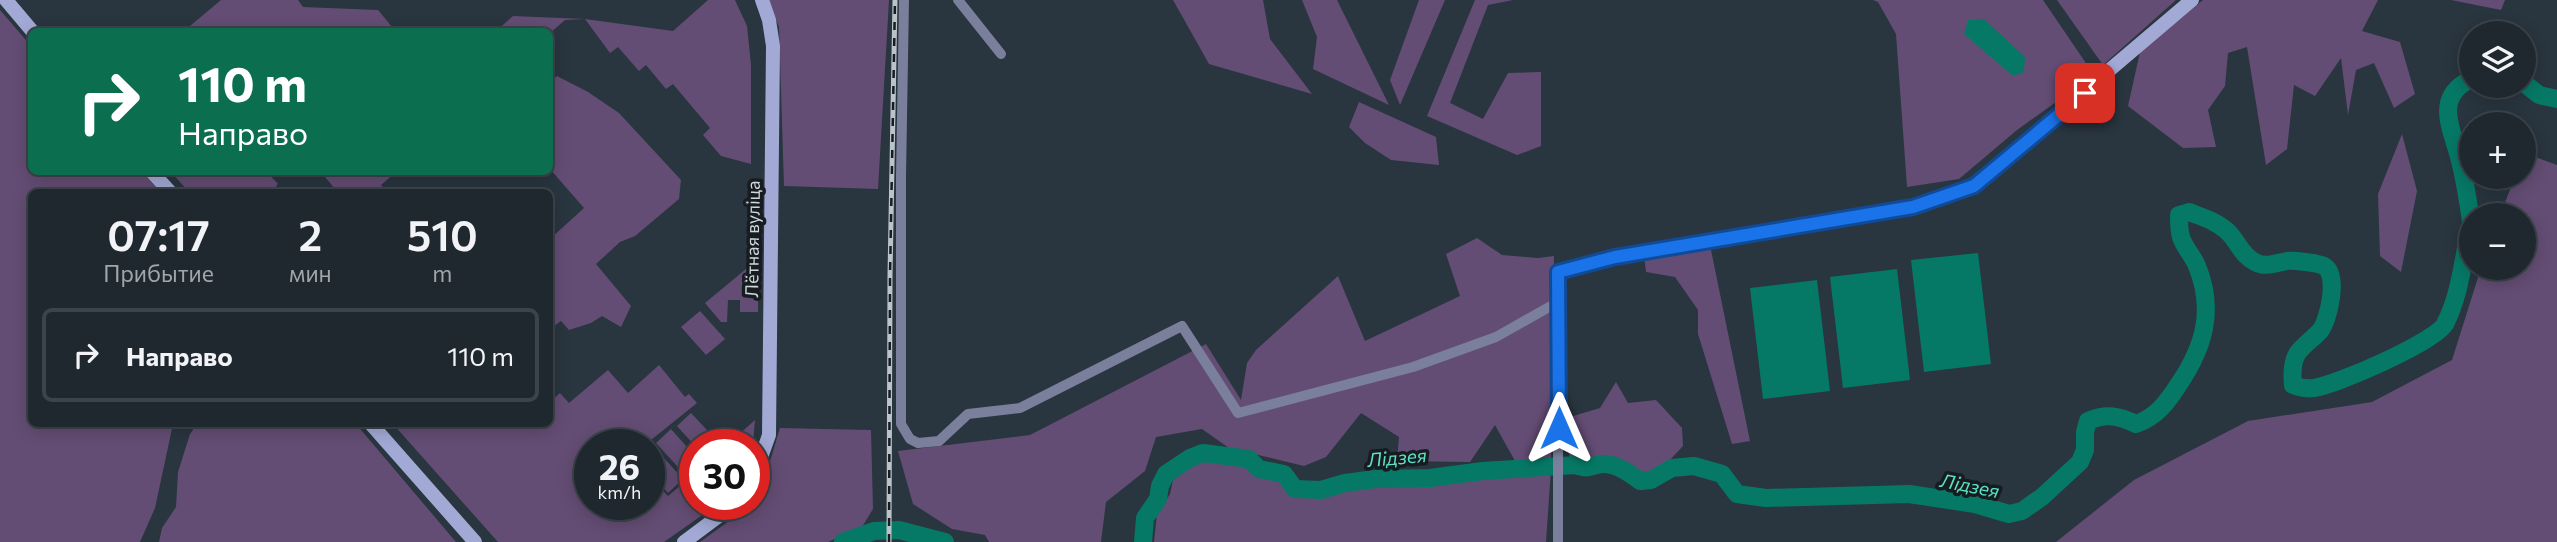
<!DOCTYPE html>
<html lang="ru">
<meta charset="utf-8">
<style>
body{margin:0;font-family:Commissioner,sans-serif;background:#2c343b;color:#f1f3f6;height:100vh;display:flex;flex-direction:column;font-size:26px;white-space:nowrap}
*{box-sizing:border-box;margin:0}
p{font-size:23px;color:#a1a6aa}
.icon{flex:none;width:38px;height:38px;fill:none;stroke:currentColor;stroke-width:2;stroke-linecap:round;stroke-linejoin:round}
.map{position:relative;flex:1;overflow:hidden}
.sheet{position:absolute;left:28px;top:189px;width:525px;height:238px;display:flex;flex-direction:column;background:#1f282f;border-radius:10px;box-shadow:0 4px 18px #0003,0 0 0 2px #3c444b}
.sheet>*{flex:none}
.guide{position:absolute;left:28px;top:28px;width:525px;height:147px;border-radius:10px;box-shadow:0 4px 18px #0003,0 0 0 2px #3c444b;background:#0b6e4f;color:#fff;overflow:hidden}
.buttons{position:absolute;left:2459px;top:21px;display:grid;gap:14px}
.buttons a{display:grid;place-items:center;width:77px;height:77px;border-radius:50%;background:#1f282f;box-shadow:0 4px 18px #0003,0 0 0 2px #3c444b;font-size:35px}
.speed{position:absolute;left:574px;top:429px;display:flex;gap:14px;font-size:35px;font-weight:700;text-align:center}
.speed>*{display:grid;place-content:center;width:91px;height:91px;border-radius:50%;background:#1f282f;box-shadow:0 4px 18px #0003,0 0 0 2px #3c444b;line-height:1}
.speed small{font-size:18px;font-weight:400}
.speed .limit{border:10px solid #d22;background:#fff;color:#111}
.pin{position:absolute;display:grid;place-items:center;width:60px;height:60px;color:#fff;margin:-30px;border-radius:14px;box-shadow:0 4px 10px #0006}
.me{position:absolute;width:77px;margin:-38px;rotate:0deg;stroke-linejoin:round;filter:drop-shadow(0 0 5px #0008)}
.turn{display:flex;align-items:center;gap:24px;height:147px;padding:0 35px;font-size:32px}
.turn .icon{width:91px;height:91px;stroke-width:2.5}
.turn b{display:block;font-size:49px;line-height:60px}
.eta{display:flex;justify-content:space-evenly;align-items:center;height:119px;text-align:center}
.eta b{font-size:42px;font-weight:600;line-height:49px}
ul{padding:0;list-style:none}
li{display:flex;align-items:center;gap:21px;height:94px;margin:0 14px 10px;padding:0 21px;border:4px solid #3c444b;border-radius:10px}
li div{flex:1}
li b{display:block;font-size:26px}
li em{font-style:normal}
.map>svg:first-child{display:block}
.green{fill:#644d74}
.water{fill:#067966}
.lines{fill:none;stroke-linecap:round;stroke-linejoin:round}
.river{stroke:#067966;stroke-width:18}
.street{stroke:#7a7f9b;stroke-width:10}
.secondary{stroke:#a2a9d5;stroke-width:14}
.rail-casing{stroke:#bbc3ca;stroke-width:5}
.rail{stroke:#171c21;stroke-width:2.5;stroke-dasharray:8;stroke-linecap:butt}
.route-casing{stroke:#114b97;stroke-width:18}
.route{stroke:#1a73e8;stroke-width:12}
.labels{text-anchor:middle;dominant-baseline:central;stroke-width:7;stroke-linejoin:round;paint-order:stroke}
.street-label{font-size:18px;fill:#cfd7dd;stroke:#171c21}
.water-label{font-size:19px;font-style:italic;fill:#5be1c5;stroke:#171c21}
</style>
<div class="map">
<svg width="2557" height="542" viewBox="0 0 2557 542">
<rect width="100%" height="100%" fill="#29353f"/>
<g class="green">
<polygon points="221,0 298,0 303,7 378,10 393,28 485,31 359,32 354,27 348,32 184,31"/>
<polygon points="708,0 735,0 747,26 751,65 751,164 721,156 703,135 710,128 673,84 666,89 646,65 639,71 618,47 610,53 585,19 565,20 550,33 546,31 496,31 513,16 585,19 673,31"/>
<polygon points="768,0 889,0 878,189 784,186 779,27"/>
<polygon points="1173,0 1263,0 1270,39 1312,94 1209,64"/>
<polygon points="1302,0 1337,0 1389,105 1313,69 1317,37"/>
<polygon points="1419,0 1445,0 1400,105 1390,80"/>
<polygon points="1475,0 1513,0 1488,5 1450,103 1483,119 1508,73 1541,72 1541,146 1517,155 1427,116"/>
<polygon points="1873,0 2043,0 2094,75 2017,130 1959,179 1907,187 1896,34 1878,2"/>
<polygon points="2057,0 2176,0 2103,65"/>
<polygon points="2203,0 2378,0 2362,31 2400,42 2415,94 2394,108 2374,63 2356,70 2348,115 2341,58 2315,96 2294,85 2287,149 2266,165 2247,47 2228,53 2225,86 2208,110 2216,147 2183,148 2128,106 2140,52"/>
<polygon points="2451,0 2505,0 2501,10"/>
<polygon points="0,10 31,46 32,172 142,172 160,192 32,192 32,424 173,424 155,508 140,542 0,542"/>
<polygon points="557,76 588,92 619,113 681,180 679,199 635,236 620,242 596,264 631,306 621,327 602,316 591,323 569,330 561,321 550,329 550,239 584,208 550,169 550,82"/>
<polygon points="1359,102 1436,137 1439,165 1391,160 1365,143 1349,127"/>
<polygon points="2402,134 2417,191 2401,272 2380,256 2378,194"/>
<polygon points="2525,153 2557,165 2557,542 2056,542 2134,480 2248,421 2372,402 2452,360 2481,268 2524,268 2524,215 2500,215 2515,177 2524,177"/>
<polygon points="171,172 267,172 278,184 276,186 281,192 189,192"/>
<polygon points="321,172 396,172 381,185 387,192 331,192 335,189"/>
<polygon points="1477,238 1502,255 1538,258 1554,256 1551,469 1546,542 1154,542 1157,514 1170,494 1174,475 1213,454 1243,460 1263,473 1281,474 1293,489 1305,493 1318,493 1347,485 1433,482 1520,470 1495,425 1470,462 1397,461 1399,437 1361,413 1326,457 1304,466 1229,448 1202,429 1156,437 1145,471 1106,502 1101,542 989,542 985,535 952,529 913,504 898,451 1030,435 1206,344 1241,400 1247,363 1256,350 1338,276 1365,341 1460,296 1446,254"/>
<polygon points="1710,245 1750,441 1732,444 1698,334 1698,310 1675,277 1646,272 1644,255"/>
<polygon points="758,259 758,312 740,312 740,300 728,300 727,322 721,322 705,303"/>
<polygon points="700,311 725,339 706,355 681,327"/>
<polygon points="659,365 685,397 689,394 697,403 646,444 590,444 590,504 649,504 649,476 668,496 695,473 695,504 718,504 664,542 498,542 393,424 550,424 550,402 560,393 569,403 608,370 628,393"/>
<polygon points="1616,382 1628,403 1656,400 1682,428 1683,446 1651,480 1640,481 1629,473 1605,464 1586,469 1569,466 1570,417 1600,408"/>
<polygon points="691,413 720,444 695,446 677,426"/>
<polygon points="755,420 753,444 728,444"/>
<polygon points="197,424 356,424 456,542 159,542 162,528 176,507 178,472 190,434"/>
<polygon points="780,428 871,430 873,509 862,527 828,542 700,542 740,513 747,504 754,504 754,496 768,468"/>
<polygon points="671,429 695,456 695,469 687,477 656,443"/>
<polygon points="652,445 683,479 668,493 649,472 649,447"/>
</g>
<g class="water">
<polygon points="1984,19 2025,57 2024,72 2013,76 1964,34 1968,20"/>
<polygon points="1978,253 1991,364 1924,372 1911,260"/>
<polygon points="1897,269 1910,380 1843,388 1830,277"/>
<polygon points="1817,280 1830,391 1763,399 1750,288"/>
</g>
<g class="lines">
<g class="river">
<path d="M 2471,79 C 2432,98 2453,130 2460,161 C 2465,180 2468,201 2471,221"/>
<polyline points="2524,83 2539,95 2557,99"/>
<polyline points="843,542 874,531 899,530 945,542"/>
<path d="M 1143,542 L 1145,518 L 1158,499 L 1160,486 L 1166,474 L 1190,458 L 1203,453 L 1249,459 L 1259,469 L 1284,474 L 1295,489 L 1321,490 L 1345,483 L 1375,479 L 1430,478 L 1483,471 L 1576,465 C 1590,471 1591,464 1604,464 C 1616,464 1631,474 1640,481 L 1651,480 L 1672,468 L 1694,466 L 1722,474 L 1737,494 L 1766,498 L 1909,494 L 1975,504 L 2009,514 L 2022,511 L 2042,497 L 2080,462 L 2085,450 L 2085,432 L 2088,421 C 2107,413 2119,416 2136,424 C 2157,417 2168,401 2179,384 C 2204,347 2215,310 2197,266 C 2193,256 2184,247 2181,237 C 2179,231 2179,222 2179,215 L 2189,212 C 2202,217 2216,221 2227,231 C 2238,241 2241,255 2255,262 C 2265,268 2276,263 2287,261 C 2292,260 2319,263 2324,266 C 2339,274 2329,320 2320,331 C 2313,339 2303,345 2297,354 C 2292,363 2292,375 2293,385 C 2300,388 2307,389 2314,388 C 2336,385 2435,342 2445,324 C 2461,293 2463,257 2471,224"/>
</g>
<g class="street">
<polyline points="904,0 901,176 901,424 910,439 918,443 939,441 968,414 1020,408 1182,326 1238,413 1413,367 1496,337 1558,302"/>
<polyline points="958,0 1001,54"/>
<polyline points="1558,272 1558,542"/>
</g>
<g class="secondary">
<polyline points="6,0 33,32"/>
<polyline points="152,172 170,192"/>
<polyline points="1558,272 1615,257 1913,207 1974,185 2192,0"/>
<polyline points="371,424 475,542"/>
<polyline points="754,477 769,435 773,46 769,20 762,0"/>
<polyline points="684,542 735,504"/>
</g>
<g class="rail-casing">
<polyline id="rail" points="889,542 890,276 895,0"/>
</g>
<use href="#rail" class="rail"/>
</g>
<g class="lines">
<g class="route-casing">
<polyline id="route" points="1559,428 1558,272 1615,257 1913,207 1974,186 2085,93"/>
</g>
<use href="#route" class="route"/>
</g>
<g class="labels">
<g class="street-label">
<text transform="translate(752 239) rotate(-89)">Лётная вуліца</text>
</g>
<g class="water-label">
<text transform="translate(1397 457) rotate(-5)">Лідзея</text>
<text transform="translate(1970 485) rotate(11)">Лідзея</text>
</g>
</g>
</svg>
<div class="buttons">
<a><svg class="icon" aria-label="layers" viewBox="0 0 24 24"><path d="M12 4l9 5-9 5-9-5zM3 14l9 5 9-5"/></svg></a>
<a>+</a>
<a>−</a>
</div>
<div class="speed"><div>26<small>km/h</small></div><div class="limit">30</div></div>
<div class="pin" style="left:2085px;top:93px;background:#d93025"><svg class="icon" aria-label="arrive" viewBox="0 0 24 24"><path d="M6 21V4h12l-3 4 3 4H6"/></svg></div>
<svg class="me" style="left:1559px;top:428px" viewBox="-20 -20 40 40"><path d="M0-17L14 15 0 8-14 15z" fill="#1a73e8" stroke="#fff" stroke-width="4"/></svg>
<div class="guide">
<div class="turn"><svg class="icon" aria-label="right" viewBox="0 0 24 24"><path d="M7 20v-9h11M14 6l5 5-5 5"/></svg><div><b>110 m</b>Направо</div></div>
</div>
<section class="sheet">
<div class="eta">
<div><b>07:17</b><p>Прибытие</p></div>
<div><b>2</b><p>мин</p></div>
<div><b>510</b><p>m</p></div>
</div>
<ul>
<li><svg class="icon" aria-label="right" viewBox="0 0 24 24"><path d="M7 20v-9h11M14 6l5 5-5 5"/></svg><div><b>Направо</b></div><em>110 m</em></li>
</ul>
</section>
</div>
